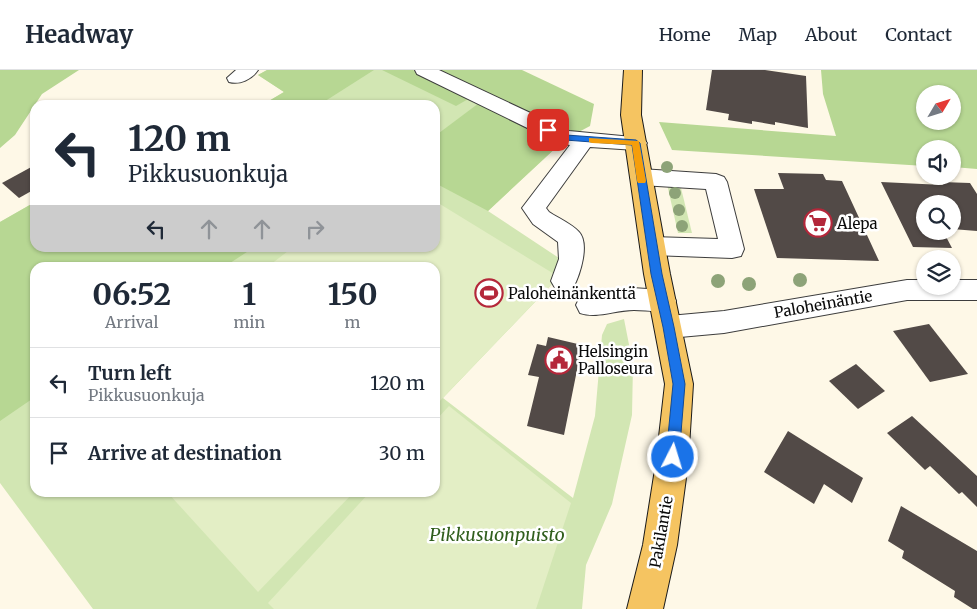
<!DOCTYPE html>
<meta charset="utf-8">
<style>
body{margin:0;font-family:Merriweather,serif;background:#f6f6f7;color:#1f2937;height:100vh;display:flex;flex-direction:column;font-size:19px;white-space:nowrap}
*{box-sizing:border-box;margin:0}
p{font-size:16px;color:#747a83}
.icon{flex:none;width:28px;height:28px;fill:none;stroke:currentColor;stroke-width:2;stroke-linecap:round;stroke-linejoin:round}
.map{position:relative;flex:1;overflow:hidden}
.details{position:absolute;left:30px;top:192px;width:410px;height:235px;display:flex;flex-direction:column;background:#fff;border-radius:15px;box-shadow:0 1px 4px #0004}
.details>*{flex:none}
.banner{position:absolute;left:30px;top:30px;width:410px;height:152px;border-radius:15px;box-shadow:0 1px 4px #0004;background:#fff;color:#1f2937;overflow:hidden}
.needle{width:32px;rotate:52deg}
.fabs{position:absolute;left:916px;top:15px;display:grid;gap:10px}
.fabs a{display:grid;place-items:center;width:45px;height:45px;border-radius:50%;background:#fff;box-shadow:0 1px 4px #0004;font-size:25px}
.pin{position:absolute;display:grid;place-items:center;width:42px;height:42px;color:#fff;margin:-21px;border-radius:10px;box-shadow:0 2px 8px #0006}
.me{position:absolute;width:55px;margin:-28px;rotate:5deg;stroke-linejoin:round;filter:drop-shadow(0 0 4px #0008)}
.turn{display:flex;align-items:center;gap:18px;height:105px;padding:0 15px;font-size:22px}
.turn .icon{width:65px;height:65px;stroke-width:2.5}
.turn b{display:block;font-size:35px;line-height:42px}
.lanes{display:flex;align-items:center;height:48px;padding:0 15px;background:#0003;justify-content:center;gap:25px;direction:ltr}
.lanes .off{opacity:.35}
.eta{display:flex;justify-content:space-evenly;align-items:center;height:85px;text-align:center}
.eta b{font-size:30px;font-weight:700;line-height:35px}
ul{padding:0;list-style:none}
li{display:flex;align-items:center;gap:15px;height:70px;padding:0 15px;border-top:1px solid #e0e1e3}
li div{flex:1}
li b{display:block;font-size:19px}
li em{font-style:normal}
header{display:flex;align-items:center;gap:30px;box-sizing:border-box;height:70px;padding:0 25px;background:#fff;border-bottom:1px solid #e0e1e3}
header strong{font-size:24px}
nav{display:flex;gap:28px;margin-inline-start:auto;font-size:18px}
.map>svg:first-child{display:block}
.green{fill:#d2e6b3;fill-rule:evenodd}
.forest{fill:#b7d793;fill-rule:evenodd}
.pitch{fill:#e3eec5}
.building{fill:#524a47}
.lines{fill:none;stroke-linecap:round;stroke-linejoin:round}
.minor-casing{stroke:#3d3d3d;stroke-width:2}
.major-casing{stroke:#1b1b1b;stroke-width:2}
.minor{fill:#fff;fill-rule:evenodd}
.major{fill:#f5c461;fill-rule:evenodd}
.tree{fill:#8da378}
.route{fill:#1a73e8;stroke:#114b97}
.slow{fill:#f59e0b}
.labels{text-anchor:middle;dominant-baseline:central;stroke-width:5;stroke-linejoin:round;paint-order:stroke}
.poi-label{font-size:15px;fill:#0a0a0a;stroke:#fff;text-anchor:start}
.street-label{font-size:15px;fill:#0a0a0a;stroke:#fff}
.near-park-label{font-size:18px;font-style:italic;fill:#305e1d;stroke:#fff}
</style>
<header>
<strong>Headway</strong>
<nav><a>Home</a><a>Map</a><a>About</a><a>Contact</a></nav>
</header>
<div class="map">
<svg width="977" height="539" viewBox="0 0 977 539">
<rect width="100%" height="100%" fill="#fef8e7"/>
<g class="green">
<path d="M 267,0 L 413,0 L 561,73 L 488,141 L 565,192 L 559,207 L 443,328 L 573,428 L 595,346 L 602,265 L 607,254 L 624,249 L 633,295 L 632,345 L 612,434 L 586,495 L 582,539 L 93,539 L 0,413 L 0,152 L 35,132 L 35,178 L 435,178 L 435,35 L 262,35 L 284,22 L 258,5 ZM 35,198 L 435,198 L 435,422 L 35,422 Z"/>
<polygon points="667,114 680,114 692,163 678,163"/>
</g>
<g class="forest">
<polygon points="0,0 79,0 42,24 15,65 0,78"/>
<polygon points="267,0 374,0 319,35 262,35 284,22 258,5"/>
<polygon points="382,0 413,0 470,28 456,36"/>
<polygon points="439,0 522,0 594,34 590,56 575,64"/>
<path d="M 821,0 L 977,0 L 977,99 L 953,97 L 952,79 L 925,79 L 925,96 L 672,80 L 659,52 L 836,66 L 823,24 ZM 925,24 L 952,24 L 952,51 L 925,51 Z"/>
<polygon points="479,33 561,73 488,141 435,113 435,66"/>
<polygon points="35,132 35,178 253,178 224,197 35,198 35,327 0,351 0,152"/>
</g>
<g class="pitch">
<polygon points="435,131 559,207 435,336 435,198 266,198 292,178 435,178"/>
<polygon points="449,336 571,433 536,539 274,539 268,533 369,423 435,422 435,351"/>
<polygon points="168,423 353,423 258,522"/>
</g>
<g class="building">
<polygon points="712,0 765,0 806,6 808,58 775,52 775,55 752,51 752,54 728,50 729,44 706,40"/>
<polygon points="35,95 35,119 19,128 2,113"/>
<polygon points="778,103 823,104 826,110 842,111 879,191 777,188 754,119 784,119"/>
<polygon points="881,112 943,115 941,112 970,113 977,124 977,161 952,159 952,134 925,134 925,161 943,161 952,178 913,177"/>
<polygon points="929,254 968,304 930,312 893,261"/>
<polygon points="548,267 582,275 564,365 527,356 539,307 528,305 537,274 546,276"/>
<polygon points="856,294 885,321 858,339 829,311"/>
<polygon points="912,346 977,406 977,437 962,422 959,424 930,396 925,400 887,363"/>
<polygon points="788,361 863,408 852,433 824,414 814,434 764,402"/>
<polygon points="901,436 977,481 977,539 973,539 954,527 955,521 902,488 904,481 888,471"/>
</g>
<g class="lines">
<g class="minor-casing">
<g id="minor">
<path d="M 236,0 L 258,0 C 252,9 240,15 229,12 L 227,8 Z"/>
<path d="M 415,0 L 439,0 L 569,61 L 643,68 L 647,73 L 643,78 L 636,80 L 590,77 L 546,138 L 549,142 C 558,148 572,154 579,162 C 590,174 580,205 573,218 L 564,221 L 555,218 L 551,211 L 559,189 L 558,172 L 533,154 L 522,138 L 570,75 L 558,73 L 417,4 Z"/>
<polygon points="641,99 716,104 724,107 727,112 744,179 741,186 732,188 652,185 643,183 640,176 643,169 652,167 718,169 706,119 641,115 633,112 630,107 633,102"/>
<polygon points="907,210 925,210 925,216 952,216 952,210 977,210 977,230 907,230 724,263 669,268 659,265 655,257 659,249 669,246 724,241"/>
<path d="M 632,218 L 663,220 L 672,223 L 676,231 L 672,239 C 659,243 647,240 634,240 C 615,240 597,249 580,243 L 576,235 L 580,227 L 589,224 Z"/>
</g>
</g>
<g class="major-casing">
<polygon id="major" points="624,0 642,0 641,45 670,204 693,314 688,393 677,475 663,539 627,539 643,475 656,393 665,314 644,204 621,45"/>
</g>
<use href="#minor" class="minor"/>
<use href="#major" class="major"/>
</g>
<g class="tree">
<circle cx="667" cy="97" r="6"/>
<circle cx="675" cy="123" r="6"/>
<circle cx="679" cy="140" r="6"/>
<circle cx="682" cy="156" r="6"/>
<circle cx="800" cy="210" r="7"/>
<circle cx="718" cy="211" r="7"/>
<circle cx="749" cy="214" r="7"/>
</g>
<polygon class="route" points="548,57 566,65 636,70 640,73 662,204 674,257 685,314 679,387 677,391 673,393 668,391 666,387 673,314 663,257 651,204 632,75 565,70 545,61 544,60"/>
<polygon class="slow" points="589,68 639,71 646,111 645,113 638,113 637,111 632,75 592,73 589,72"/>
<defs>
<g id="supermarket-ring" transform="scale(1.4375)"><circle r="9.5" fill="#fff" stroke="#b4273a" stroke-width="1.5"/><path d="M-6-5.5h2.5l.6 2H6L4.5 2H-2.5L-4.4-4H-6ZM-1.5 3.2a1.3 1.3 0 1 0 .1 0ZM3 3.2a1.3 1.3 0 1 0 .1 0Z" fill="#b4273a"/></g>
<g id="stadium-ring" transform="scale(1.4375)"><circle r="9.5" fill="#fff" stroke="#b4273a" stroke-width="1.5"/><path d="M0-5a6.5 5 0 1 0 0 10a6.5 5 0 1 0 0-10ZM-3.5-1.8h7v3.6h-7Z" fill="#b4273a"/></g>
<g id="civic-ring" transform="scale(1.4375)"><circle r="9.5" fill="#fff" stroke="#b4273a" stroke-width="1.5"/><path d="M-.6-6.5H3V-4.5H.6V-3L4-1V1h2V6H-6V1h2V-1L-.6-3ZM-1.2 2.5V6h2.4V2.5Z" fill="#b4273a"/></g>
</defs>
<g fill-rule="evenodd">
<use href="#supermarket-ring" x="818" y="153"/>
<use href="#stadium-ring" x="489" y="223"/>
<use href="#civic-ring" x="559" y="290"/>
</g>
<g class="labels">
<g class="poi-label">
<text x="837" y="153">Alepa</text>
<text x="508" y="223">Paloheinänkenttä</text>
<text x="578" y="281">Helsingin<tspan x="578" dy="17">Palloseura</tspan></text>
</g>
<g class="street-label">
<text transform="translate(823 234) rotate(-10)">Paloheinäntie</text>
<text transform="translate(661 462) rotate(-80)">Pakilantie</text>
</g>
<g class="near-park-label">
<text x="497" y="464">Pikkusuonpuisto</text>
</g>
</g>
</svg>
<div class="fabs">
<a><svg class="needle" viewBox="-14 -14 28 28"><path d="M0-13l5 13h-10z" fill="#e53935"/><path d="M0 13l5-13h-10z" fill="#747a83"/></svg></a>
<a><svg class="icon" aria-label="sound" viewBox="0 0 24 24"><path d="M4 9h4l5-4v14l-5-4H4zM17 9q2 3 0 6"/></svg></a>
<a><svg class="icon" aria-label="search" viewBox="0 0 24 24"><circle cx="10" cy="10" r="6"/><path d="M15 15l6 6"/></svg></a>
<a><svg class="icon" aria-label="layers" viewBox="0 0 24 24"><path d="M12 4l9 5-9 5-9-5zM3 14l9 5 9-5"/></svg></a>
</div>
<div class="pin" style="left:548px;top:60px;background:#d93025"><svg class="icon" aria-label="arrive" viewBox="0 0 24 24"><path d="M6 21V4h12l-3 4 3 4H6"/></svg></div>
<svg class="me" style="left:673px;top:387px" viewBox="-20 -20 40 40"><circle r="17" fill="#1a73e8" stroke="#fff" stroke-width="3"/><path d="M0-11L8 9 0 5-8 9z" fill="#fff"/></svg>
<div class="banner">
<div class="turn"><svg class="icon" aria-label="left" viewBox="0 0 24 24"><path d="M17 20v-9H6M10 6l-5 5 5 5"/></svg><div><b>120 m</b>Pikkusuonkuja</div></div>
<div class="lanes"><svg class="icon" aria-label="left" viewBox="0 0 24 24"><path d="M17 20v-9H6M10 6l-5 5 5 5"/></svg><svg class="icon off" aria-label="ahead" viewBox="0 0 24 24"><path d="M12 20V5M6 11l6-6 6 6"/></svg><svg class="icon off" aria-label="ahead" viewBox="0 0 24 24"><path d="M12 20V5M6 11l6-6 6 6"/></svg><svg class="icon off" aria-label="right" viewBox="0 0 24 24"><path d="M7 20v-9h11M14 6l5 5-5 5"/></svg></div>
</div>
<section class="details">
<div class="eta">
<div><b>06:52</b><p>Arrival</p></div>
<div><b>1</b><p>min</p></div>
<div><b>150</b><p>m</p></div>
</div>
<ul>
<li><svg class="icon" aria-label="left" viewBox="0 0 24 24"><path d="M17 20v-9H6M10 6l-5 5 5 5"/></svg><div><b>Turn left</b><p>Pikkusuonkuja</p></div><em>120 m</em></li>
<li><svg class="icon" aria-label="arrive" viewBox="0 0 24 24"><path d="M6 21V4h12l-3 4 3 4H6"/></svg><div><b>Arrive at destination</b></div><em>30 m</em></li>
</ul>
</section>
</div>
